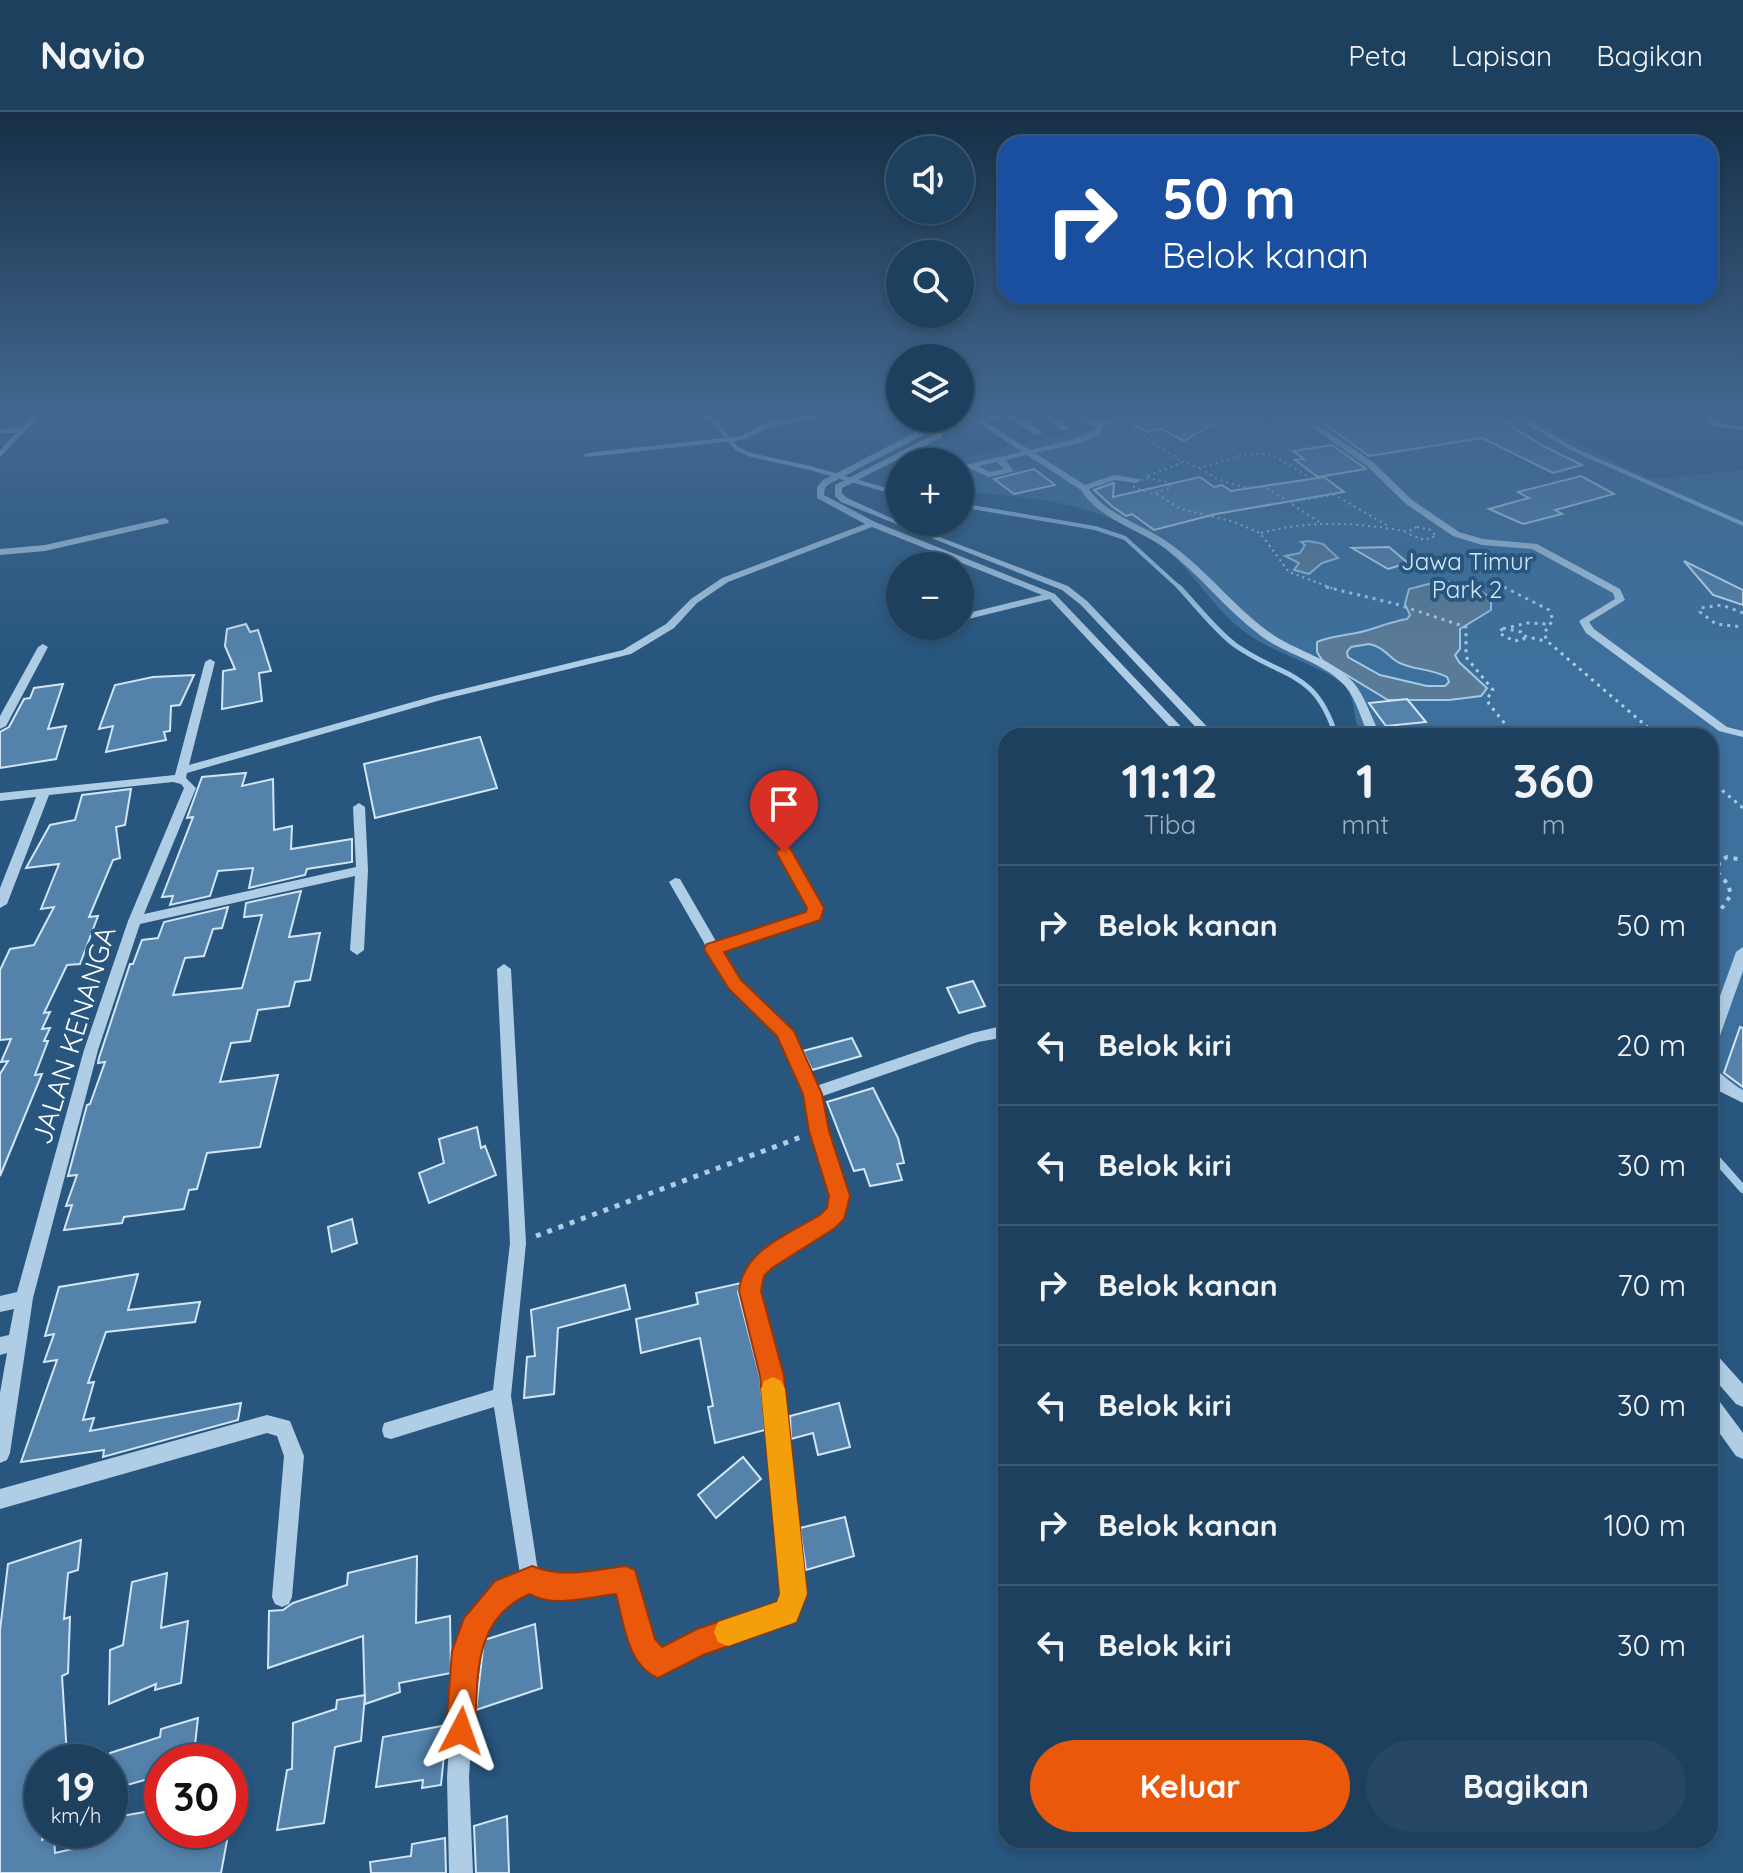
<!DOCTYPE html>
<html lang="id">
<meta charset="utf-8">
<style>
body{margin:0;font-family:Quicksand,sans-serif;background:#264765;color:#f1f3f6;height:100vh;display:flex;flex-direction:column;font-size:30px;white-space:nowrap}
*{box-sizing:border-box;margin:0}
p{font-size:26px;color:#a1afbd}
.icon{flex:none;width:44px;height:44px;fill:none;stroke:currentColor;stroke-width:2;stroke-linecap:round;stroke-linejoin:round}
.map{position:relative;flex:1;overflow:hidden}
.drawer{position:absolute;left:998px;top:616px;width:720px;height:1120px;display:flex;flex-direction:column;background:#1e405f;border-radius:24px;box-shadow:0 4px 12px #0003,0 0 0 2px #3c5974}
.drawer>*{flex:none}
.guide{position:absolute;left:998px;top:24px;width:720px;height:168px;border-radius:24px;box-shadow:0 4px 12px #0003,0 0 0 2px #3c5974;background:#1a4fa0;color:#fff;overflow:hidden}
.tools{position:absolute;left:886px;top:24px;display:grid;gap:16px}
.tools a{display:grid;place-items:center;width:88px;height:88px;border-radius:50%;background:#1e405f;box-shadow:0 4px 12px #0003,0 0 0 2px #3c5974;font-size:40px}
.speed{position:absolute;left:24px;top:1632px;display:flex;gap:16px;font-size:40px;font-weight:700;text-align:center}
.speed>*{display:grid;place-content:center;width:104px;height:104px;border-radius:50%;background:#1e405f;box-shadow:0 4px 12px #0003,0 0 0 2px #3c5974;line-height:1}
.speed small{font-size:20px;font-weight:400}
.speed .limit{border:12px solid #d22;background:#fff;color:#111}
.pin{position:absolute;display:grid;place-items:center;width:68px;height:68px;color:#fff;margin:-82px -34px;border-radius:50% 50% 50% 0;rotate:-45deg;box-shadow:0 0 8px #0007}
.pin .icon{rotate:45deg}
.me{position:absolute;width:88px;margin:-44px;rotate:4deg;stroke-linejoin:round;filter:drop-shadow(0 0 6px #0008)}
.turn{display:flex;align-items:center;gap:28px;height:168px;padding:0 32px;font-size:36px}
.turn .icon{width:104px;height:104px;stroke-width:2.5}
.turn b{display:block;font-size:56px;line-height:68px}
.eta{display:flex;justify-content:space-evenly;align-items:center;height:136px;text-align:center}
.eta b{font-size:48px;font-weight:700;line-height:56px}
.action{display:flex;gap:16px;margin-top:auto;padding:16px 32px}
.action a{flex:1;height:92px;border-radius:48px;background:#ea580c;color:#fff;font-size:32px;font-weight:700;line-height:92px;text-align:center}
.action a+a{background:#264765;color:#f1f3f6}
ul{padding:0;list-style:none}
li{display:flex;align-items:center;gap:24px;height:120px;padding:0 32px;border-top:2px solid #3c5974}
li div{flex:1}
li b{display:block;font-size:30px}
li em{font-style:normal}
header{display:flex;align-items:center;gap:48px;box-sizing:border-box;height:112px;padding:0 40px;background:#1e405f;border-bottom:2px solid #3c5974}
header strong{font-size:38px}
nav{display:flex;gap:44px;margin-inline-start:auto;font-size:28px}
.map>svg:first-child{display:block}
.green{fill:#3d709c}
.water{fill:#5a7b97;stroke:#a3c9e6;stroke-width:2;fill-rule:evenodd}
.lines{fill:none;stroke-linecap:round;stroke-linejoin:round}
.stream-far2{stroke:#a3c9e6;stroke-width:4}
.stream-far1{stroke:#a3c9e6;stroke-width:5}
.stream{stroke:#a3c9e6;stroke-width:8}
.building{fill:#5482aa;stroke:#d2e5f4;stroke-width:2}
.path-far3{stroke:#afcde5;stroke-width:2;stroke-dasharray:2 4;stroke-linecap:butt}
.path-far2{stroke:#afcde5;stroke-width:3;stroke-dasharray:3 5;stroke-linecap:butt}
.path-far1{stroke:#afcde5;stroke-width:4;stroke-dasharray:4 6;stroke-linecap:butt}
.path{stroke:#afcde5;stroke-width:5;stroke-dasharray:5 7;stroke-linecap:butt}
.minor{fill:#afcde5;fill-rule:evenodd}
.route{fill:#ea580c;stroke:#983908;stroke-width:2}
.slow{fill:#f59e0b}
.labels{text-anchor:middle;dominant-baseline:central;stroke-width:8;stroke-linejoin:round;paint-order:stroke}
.far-park-label{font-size:24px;fill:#d2e5f4;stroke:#28567f}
.street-label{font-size:28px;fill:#fff;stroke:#28567f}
</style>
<header>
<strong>Navio</strong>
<nav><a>Peta</a><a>Lapisan</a><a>Bagikan</a></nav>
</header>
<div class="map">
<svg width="1743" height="1761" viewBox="0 0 1743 1761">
<rect width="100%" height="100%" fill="#28567f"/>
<path class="green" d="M 1129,301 L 1519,301 L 1650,367 L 1743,358 L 1743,990 L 1710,969 L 1710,624 L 1363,624 C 1351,609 1357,585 1344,572 C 1313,550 1272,541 1242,518 C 1212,494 1191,457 1162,434 C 1108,393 1027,383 960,380 L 960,350 L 949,350 L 1124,307 L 1120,303 Z"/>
<g class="water">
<polygon points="1308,429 1323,432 1338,446 1322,451 1309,462 1294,458 1299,451 1285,444 1300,441 1305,433 1301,430"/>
<path d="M 1440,469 L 1469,472 L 1491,486 L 1491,498 L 1460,517 L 1460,537 L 1455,543 L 1459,550 L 1487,576 L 1481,584 L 1449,588 L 1388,588 L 1322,548 L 1317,540 L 1317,530 C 1331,524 1342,524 1356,521 C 1373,518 1388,510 1407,507 L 1410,503 L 1405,492 L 1409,477 ZM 1369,532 C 1383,535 1386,542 1396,549 C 1409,558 1431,556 1447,565 L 1449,570 L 1445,574 L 1427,574 L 1380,563 L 1348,545 L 1347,540 L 1351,535 Z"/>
</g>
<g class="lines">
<g class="stream-far2">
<polyline points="698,301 713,308 736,336 751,343 810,356 900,382"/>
<polyline points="1511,301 1577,339 1743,412"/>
<polyline points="960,393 1095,416 1125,426 1181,477"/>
</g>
<path class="stream-far1" d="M 1179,475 C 1197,494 1215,518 1235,533 C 1285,568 1315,557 1336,624"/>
<polyline class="stream" points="1710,1040 1743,1077"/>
</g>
<g class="building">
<polygon points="1151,301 1230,301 1184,329 1161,317 1147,320 1127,309"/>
<polygon points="1309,301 1348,301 1348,306 1387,301 1491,301 1543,334 1582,353 1553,361 1482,326 1369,344"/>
<polygon points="1332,333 1365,356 1366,357 1318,365 1295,348 1304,347 1293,339"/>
<polygon points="1034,357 1055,373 1014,382 994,367"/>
<polygon points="1581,364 1614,382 1555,398 1562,402 1523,412 1489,397 1529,386 1518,380"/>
<polygon points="1200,365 1214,375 1222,373 1231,379 1324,365 1344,380 1216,402 1154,418 1132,402 1126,404 1113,395 1094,378 1114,371 1113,385"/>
<polygon points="1389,435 1408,451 1388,457 1352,436"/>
<polygon points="1684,449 1743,478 1743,493 1713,483"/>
<polygon points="246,512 250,520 258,518 271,559 259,561 262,589 222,597 223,559 235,557 225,534 227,517"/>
<polygon points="194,563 180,593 171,594 170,619 164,620 166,628 106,640 113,614 99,617 115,573 153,565"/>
<polygon points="63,572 48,617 66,614 56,647 0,656 0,620 9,615 24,587 30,586 34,576"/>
<polygon points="1407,587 1426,610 1386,614 1369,591"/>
<polygon points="480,625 497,676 375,706 364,652"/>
<polygon points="246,661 242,674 273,667 274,718 292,714 291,737 352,727 352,750 307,757 305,763 249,776 253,756 218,759 210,784 170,793 173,784 162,785 193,705 187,706 202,665"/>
<polygon points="131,677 125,713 116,715 120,746 113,748 89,805 98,804 80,852 67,853 44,901 50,900 42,917 50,916 44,929 48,929 35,963 42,962 0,1064 0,962 8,949 1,950 11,927 0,928 0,858 10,837 34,833 54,795 41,797 59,752 26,756 50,713 75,708 82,683"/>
<polygon points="301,779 289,825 320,821 310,868 295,870 289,894 258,898 250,929 231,931 220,970 278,963 260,1035 207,1041 197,1077 189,1078 184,1097 124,1105 122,1111 64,1118 72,1093 66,1094 77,1063 68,1064 87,993 90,992 105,950 98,951 99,946 130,852 133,852 142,828 158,826 164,810 228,795 222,816 213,817 204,844 185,846 173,883 242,876 262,803 244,805 246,791"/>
<polygon points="973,869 985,894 959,901 947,876"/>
<polygon points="1740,915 1743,916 1743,975 1724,961"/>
<polygon points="852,926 861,944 812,958 803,939"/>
<polygon points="873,976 898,1026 904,1051 897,1052 902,1068 870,1074 864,1057 854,1059 827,990"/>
<polygon points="477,1015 481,1036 485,1034 496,1063 429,1091 419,1061 444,1051 439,1027"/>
<polygon points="352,1107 357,1131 332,1140 328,1115"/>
<polygon points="138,1162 128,1198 200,1190 195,1210 106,1220 88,1271 94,1270 83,1308 94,1306 90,1319 241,1291 238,1308 103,1345 104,1338 21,1350 57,1248 44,1250 54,1222 45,1224 59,1175"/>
<polygon points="741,1171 738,1180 760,1265 765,1318 715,1331 708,1295 713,1294 700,1226 641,1241 636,1207 698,1192 696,1181"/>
<polygon points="625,1173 630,1197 558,1216 554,1282 524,1286 527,1245 535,1244 531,1198"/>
<polygon points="839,1291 850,1335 818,1343 813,1321 791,1327 790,1304"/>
<polygon points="743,1345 761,1367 716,1406 698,1383"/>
<polygon points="845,1405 854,1444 806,1458 800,1416"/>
<polygon points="81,1428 78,1458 68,1461 64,1507 70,1505 68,1561 62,1564 67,1643 53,1650 42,1650 42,1728 54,1722 55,1741 94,1732 96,1718 110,1718 110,1706 162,1697 162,1718 229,1718 221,1761 0,1761 0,1518 8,1452"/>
<polygon points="417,1444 416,1511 450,1504 451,1561 399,1571 400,1580 365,1592 363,1524 268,1556 269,1499 283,1498 293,1491 347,1473 348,1461"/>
<polygon points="167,1461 161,1516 188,1509 181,1571 155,1578 156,1572 109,1592 110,1538 123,1533 132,1470"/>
<polygon points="535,1512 542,1576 476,1598 484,1528"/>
<polygon points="365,1583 361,1629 335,1635 324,1711 277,1718 287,1658 292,1657 293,1611 336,1597 337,1588"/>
<polygon points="198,1606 193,1650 162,1650 162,1663 110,1678 110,1641 160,1625 161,1617"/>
<polygon points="447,1613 441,1673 422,1676 423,1668 376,1675 383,1625"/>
<polygon points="507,1704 509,1761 476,1761 474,1714"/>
<polygon points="445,1726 446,1761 371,1761 370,1750 411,1744 412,1732"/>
</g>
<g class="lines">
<g class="path-far3">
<polyline points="1133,317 1182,350"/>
<polyline points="1200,356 1217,367 1243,375 1266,375 1319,410"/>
<polyline points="1148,364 1183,350 1200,356 1242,343 1263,342 1275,344 1312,367"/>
<polygon points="1147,366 1167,370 1171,376 1152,382 1134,375 1136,369"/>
<polyline points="1157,382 1181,397 1234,410 1260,421 1289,460 1334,477"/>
<polyline points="1333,382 1390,415"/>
<polyline points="1291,390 1334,383"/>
<polygon points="1417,415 1431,418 1436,424 1424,428 1409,422 1411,417"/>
<path d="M 1261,421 C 1310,408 1358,410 1408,420"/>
<polyline points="1473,444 1506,477"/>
</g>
<g class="path-far2">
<polyline points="1326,475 1396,492 1466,515 1466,545 1493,578 1487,587 1489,592 1515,624"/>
<polyline points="1504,475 1549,498 1553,508 1544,521 1547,529 1658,624"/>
<polyline points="1743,501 1722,493 1700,496 1700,500 1716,512 1743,515"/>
<polyline points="1511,515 1527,511 1548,512"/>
<polygon points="1503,516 1521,520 1524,527 1514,529 1499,521"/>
<polyline points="1524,524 1545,529"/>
<polyline points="1710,668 1743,696"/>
</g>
<polyline class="path-far1" points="1710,813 1731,783 1728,772 1718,761 1719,750 1727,745 1743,748"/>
<polyline class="path" points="536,1124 801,1025"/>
<g class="minor">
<polygon points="35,301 43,301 0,345 0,338 16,321 0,321 0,317 21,316"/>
<polygon points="826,301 844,301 770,315 743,328 587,345 583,343 587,341 741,324 765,311"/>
<path d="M 1002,301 L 1014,301 L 1041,319 L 1041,323 L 1035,323 L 1008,304 L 987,311 L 1030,338 L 1075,327 L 1095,318 L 1095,315 L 1070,301 L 1080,301 L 1094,309 L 1094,304 L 1099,301 L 1108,301 L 1101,307 L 1101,310 L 1128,301 L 1140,301 L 1102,315 L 1102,321 L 1081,331 L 1035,341 L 1085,373 L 1114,363 L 1139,367 L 1140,369 L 1136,371 L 1115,368 L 1089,377 C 1106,403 1144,413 1169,431 C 1206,457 1233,494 1269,520 C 1295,539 1331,546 1353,570 C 1366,585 1371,606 1381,624 L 1369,624 C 1361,608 1357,588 1345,574 C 1324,550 1287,543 1261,524 C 1226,498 1200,463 1166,437 C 1139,417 1098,407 1081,378 L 1027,343 L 1005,348 L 1013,358 L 1012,360 L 989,365 L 969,356 L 960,358 L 960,354 L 1022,340 L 977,310 ZM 997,350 L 1004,357 L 990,360 L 978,354 Z"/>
<polygon points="1036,301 1046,301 1070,317 1063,319"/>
<path d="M 1700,301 L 1708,301 C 1717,313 1729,314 1743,314 L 1743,318 L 1713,314 Z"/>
<polygon points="904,306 913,306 924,314 923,323 829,372 825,376 824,383 875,410 1055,482 1190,624 1178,624 1050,487 960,509 960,503 1042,483 872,415 728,470 697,491 674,516 631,542 441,588 187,661 186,666 196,676 144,802 356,755 353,695 359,691 365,695 368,758 364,838 357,843 350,838 355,764 140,812 98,938 33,1186 10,1341 7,1348 0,1351 0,1281 7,1241 0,1243 0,1225 9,1223 14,1197 0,1200 0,1184 17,1180 84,938 128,809 184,676 181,672 173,670 49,683 7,792 0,796 0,776 36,685 0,689 0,681 175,663 205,550 210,547 215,550 189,653 434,584 623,538 666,512 691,487 722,466 865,412 817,386 817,375 823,368 916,320 917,317"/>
<polygon points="921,306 930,306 940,312 942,325 842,376 842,381 847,386 900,410 1068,474 1087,489 1216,624 1204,624 1081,493 1062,478 841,390 835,384 835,373 935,322 933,315"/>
<polygon points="1315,311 1373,350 1412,388 1459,420 1483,427 1537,432 1620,477 1625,488 1589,510 1594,517 1727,615 1743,619 1743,625 1719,619 1586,521 1579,509 1615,487 1613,481 1532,437 1482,433 1453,424 1406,392 1367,354 1312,315 1311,313"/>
<polygon points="165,406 169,409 168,411 45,439 0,443 0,437 45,433"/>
<polygon points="43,532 48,535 6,614 0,617 0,604 38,535"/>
<path d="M 784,736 L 788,737 L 823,796 L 819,807 L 722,839 L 740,868 L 789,915 L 816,974 L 972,921 L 1006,913 L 1006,925 L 978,930 L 820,985 L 827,1019 L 847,1084 L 844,1100 L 825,1121 L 770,1154 L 763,1163 L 759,1179 L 781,1264 L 804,1482 L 793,1508 L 702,1540 L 658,1563 C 629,1551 626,1505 619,1478 L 543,1485 L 530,1478 L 512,1486 L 482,1522 L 477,1539 L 469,1665 L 473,1761 L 449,1761 L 447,1665 L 455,1539 L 466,1509 L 498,1472 L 520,1462 L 494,1295 L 391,1327 L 384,1325 L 382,1318 L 384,1311 L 391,1309 L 493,1278 L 510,1131 L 497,857 L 504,852 L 511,857 L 526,1131 L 511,1284 L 537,1453 L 540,1460 L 546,1464 L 626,1457 L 633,1460 L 653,1529 L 661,1539 L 697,1520 L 779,1493 L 784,1482 L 763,1264 L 741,1179 L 749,1154 L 758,1144 L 813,1111 L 828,1097 L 831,1084 L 811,1019 L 804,982 L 778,922 L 730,876 L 669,770 L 675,766 L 680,767 L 717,831 L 808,801 L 809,796 L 778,740 Z"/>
<polygon points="1743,835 1743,859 1717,932 1715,936 1710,938 1710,912 1736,840"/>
<path d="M 1710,955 C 1720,959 1731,972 1743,978 L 1743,991 L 1719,979 L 1710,970 Z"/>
<polygon points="1710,1239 1716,1242 1743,1272 1743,1295 1736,1292 1710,1262"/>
<polygon points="1710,1283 1717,1286 1743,1321 1743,1347 1736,1344 1710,1308"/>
<polygon points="267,1303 290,1309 304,1344 292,1485 289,1492 282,1495 275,1492 272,1485 284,1344 277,1324 267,1321 0,1397 0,1377"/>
</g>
</g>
<linearGradient id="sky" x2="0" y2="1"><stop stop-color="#162f46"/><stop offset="0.55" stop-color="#426890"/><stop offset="1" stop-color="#426890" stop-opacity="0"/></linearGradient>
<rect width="1743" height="548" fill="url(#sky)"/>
<path class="route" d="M 784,734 L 790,736 L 824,796 L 820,808 L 724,840 L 741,868 L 794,919 L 822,982 L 829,1019 L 850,1084 L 844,1107 L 835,1116 L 772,1156 L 764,1164 L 761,1179 L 784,1264 L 807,1482 L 796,1510 L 703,1543 L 658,1566 C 627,1553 624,1511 616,1482 C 589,1485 554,1496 530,1482 C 472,1506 478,1566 475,1619 L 471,1629 L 461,1633 L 450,1629 L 446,1619 L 452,1539 L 464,1506 L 495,1469 L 532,1454 C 565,1467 591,1458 626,1454 L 635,1458 L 655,1527 L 662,1535 L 697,1517 L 777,1490 L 780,1482 L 760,1264 L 739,1179 C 743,1138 789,1122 820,1103 L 827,1096 L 829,1084 L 809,1019 L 803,982 L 777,924 L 729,877 L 704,837 L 707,832 L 806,800 L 807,796 L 776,740 Z"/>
<polygon class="slow" points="773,1265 781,1269 785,1277 807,1482 796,1510 728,1534 718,1530 714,1520 718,1510 777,1490 780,1482 761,1277 764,1269"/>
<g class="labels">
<g class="far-park-label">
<text x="1467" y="449">Jawa Timur<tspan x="1467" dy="28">Park 2</tspan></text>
</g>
<g class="street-label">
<text transform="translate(73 923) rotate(-73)">JALAN KENANGA</text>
</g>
</g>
</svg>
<div class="tools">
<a><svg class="icon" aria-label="sound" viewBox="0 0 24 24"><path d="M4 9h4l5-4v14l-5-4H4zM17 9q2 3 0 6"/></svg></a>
<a><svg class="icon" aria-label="search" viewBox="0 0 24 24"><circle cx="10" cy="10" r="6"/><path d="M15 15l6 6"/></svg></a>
<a><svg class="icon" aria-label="layers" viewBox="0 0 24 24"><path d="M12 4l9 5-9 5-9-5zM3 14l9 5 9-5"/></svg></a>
<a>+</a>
<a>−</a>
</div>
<div class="speed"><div>19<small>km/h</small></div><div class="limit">30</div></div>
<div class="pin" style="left:784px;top:740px;background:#d93025"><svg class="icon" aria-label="arrive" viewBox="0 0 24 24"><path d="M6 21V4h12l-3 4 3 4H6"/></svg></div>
<svg class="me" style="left:461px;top:1619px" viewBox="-20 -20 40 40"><path d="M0-17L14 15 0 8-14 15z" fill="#ea580c" stroke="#fff" stroke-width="4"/></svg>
<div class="guide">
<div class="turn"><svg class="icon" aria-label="right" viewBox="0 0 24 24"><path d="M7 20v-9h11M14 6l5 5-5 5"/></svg><div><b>50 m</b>Belok kanan</div></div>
</div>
<section class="drawer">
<div class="eta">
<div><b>11:12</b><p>Tiba</p></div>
<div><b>1</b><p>mnt</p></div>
<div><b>360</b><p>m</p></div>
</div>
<ul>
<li><svg class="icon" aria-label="right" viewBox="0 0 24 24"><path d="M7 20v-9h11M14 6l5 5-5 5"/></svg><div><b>Belok kanan</b></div><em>50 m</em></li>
<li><svg class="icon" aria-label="left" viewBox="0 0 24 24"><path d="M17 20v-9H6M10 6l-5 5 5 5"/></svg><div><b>Belok kiri</b></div><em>20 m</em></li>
<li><svg class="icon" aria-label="left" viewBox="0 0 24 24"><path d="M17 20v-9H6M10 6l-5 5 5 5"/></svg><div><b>Belok kiri</b></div><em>30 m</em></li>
<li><svg class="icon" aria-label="right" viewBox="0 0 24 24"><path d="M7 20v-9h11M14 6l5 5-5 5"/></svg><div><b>Belok kanan</b></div><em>70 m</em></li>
<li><svg class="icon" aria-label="left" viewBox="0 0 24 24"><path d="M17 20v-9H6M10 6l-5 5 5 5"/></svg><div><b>Belok kiri</b></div><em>30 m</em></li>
<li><svg class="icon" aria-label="right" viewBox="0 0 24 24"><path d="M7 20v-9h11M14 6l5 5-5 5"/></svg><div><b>Belok kanan</b></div><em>100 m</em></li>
<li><svg class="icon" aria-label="left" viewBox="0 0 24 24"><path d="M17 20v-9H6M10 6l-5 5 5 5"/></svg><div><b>Belok kiri</b></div><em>30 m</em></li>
</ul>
<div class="action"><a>Keluar</a><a>Bagikan</a></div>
</section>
</div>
